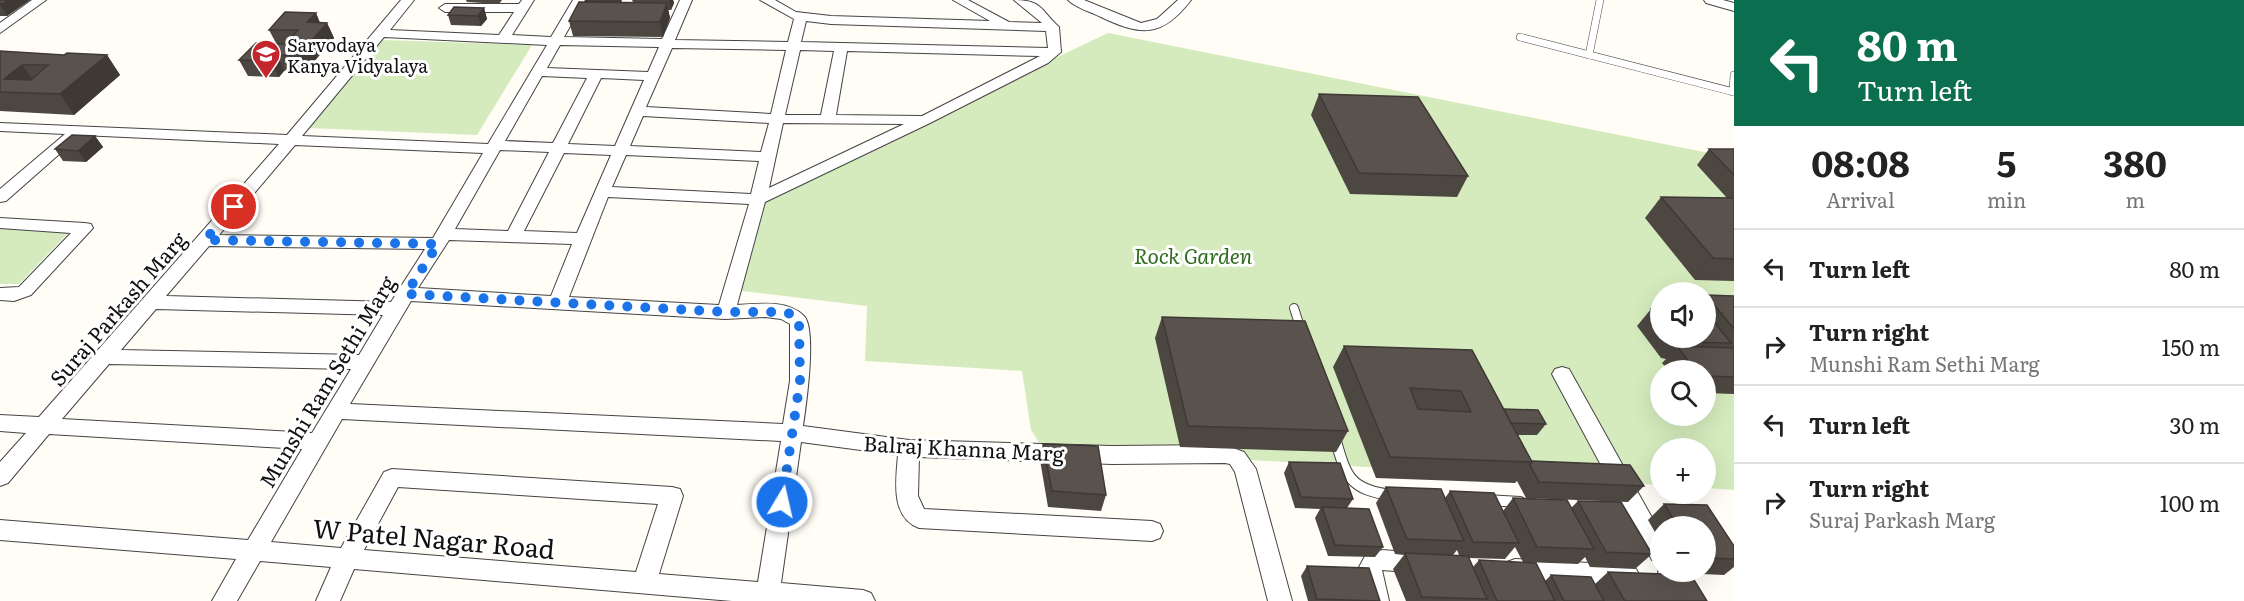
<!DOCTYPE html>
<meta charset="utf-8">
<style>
body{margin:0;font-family:Literata,serif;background:#f6f6f6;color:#222;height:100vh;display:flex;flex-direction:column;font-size:22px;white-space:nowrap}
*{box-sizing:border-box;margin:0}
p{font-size:20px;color:#767676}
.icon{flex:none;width:33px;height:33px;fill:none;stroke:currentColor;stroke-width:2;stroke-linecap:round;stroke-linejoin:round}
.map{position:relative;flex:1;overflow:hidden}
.details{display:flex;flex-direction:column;background:#fff;width:510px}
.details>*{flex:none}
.top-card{background:#0b6e4f;color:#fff;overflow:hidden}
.tools{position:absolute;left:1650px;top:282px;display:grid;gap:12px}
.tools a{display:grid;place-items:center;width:66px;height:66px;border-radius:50%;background:#fff;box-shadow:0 6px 24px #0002;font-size:30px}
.pin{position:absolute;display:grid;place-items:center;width:51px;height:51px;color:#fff;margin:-26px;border:3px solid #fff;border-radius:50%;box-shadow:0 2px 6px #0007}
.me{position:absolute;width:66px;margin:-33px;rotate:9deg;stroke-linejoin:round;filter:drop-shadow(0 0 4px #0008)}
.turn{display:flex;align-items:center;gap:21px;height:126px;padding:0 24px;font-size:27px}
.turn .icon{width:78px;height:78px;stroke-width:2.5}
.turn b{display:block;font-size:42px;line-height:51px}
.eta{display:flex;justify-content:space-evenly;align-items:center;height:102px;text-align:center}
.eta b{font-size:36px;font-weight:700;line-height:42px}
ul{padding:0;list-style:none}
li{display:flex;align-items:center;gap:18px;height:78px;padding:0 24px;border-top:2px solid #e0e0e0}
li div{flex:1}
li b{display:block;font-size:22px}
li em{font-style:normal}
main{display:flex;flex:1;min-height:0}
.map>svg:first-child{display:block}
.green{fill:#d5ebbd;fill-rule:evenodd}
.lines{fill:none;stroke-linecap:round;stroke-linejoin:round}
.lane-far2-casing{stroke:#444;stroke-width:8}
.lane-far1-casing{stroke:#444;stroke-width:10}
.lane-casing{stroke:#444;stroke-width:12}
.street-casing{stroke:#444;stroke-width:2}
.lane-far2{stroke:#fff;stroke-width:7}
.lane-far1{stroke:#fff;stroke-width:8}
.lane{stroke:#fff;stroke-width:10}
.street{fill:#fff;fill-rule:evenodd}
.wall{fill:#4d4742;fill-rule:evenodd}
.shaded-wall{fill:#3f3936}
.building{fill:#5a524d;stroke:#3f3936;stroke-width:1.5;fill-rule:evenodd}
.route{stroke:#1a73e8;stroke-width:10;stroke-dasharray:0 18}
.labels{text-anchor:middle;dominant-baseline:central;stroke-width:6;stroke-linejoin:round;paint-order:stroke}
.far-poi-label{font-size:18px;fill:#111;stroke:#fff;text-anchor:start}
.park-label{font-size:21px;font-style:italic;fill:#2f6b1f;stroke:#fff}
.street-label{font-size:21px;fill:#111;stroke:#fff}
.near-street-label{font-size:26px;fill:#111;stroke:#fff}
</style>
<main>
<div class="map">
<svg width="1734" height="601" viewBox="0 0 1734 601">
<rect width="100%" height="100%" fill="#fffdf5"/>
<g class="green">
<path d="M 1108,33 L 1734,158 L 1734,490 L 1706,488 L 1706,448 L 1660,448 L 1660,485 L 1042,447 L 1031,430 L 1022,371 L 865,361 L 867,306 L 726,289 L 758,199 ZM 1660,292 L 1706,292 L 1706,338 L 1660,338 ZM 1660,370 L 1706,370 L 1706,416 L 1660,416 Z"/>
<polygon points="383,40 532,45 477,135 309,128"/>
<polygon points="0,226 73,228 19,284 0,284"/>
</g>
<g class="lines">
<g class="lane-far2-casing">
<g id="lane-far2">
<polyline points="1520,37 1734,92"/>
<polyline points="1589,55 1600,0"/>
<polyline points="1733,92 1734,75"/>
</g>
</g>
<g class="lane-far1-casing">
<polyline id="lane-far1" points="1294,308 1301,330"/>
</g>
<g class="lane-casing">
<g id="lane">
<path d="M 1335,438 C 1346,476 1349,490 1392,495"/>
<polyline points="1486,500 1520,502"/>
</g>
</g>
<g class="street-casing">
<g id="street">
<polygon points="32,0 46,0 0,33 0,23"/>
<path d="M 401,0 L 414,0 L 390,30 L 499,35 L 514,12 L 445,12 L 439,8 L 445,4 L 519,4 L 522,0 L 534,0 L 512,35 L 551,37 L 573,0 L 585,0 L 564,37 L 662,39 L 680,0 L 692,0 L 675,40 L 788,42 L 794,19 L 760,0 L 775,0 L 796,12 L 831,16 L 990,21 L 953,0 L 968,0 L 1009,22 L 1042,23 L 1014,0 C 1043,0 1041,11 1059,27 L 1061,52 L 1048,63 L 930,123 L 765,202 L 737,305 C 757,304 788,299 804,316 C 817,329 806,406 803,426 L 909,440 L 1112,446 L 1225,445 L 1244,452 L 1256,469 L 1292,601 L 1268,601 L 1235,472 L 1230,464 L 1225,463 L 1112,464 L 919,457 L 918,496 L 924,509 L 1152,521 L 1160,524 L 1163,531 L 1160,538 L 1152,541 L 919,528 C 890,517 896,480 898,455 L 801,442 L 781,583 L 863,590 L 871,593 L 875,601 L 732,601 L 354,569 L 340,601 L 316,601 L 331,567 L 260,561 L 237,601 L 212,601 L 236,559 L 0,540 L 0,520 L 248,540 L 302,449 L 49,434 L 8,483 L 0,486 L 0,462 L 26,433 L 0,431 L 0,415 L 39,417 L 279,144 L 81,135 L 6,201 L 0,202 L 0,189 L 65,134 L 0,131 L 0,123 L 287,135 ZM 806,21 L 831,24 L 1046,31 L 1048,48 L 801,42 ZM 384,37 L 547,45 L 488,144 L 302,136 ZM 560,45 L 659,47 L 648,72 L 547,68 ZM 672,48 L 786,50 L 771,114 L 646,107 ZM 800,50 L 834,51 L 821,115 L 785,115 ZM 847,51 L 1040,56 L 922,116 L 836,115 ZM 542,76 L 587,78 L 553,143 L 505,141 ZM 601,78 L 644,80 L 615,146 L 568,144 ZM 643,116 L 769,123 L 761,152 L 630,146 ZM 783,123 L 904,124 L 769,188 ZM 295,145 L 483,153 L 433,238 L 219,235 ZM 500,150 L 549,152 L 508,231 L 455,229 ZM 564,153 L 611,155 L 577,233 L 524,231 ZM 626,155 L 759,161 L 751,194 L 612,187 ZM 608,197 L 749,204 L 719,305 L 569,297 ZM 449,240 L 572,244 L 551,296 L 418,288 ZM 209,246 L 425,249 L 391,302 L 166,296 ZM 411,301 L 725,319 L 765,317 L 781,319 L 790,324 L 790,381 L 783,424 L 350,404 ZM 156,309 L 383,315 L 359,355 L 121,350 ZM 109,364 L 351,369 L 312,433 L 62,419 ZM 342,419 L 781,441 L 758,582 L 659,574 L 683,496 L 680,489 L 672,487 L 392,469 L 384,472 L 341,548 L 271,542 ZM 398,487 L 658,504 L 636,572 L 364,550 Z"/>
<path d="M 1068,0 L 1084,0 L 1141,23 L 1157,19 L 1178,0 L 1191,0 C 1162,38 1141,36 1101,17 C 1091,12 1076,8 1068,0 Z"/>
<polygon points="1704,0 1723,0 1734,3 1734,11 1706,3"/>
<polygon points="0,218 85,223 91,224 93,228 31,295 14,301 0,300 0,288 19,287 71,233 0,228"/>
<polygon points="1562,367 1569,369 1660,532 1660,563 1652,560 1552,374 1555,369"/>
<polygon points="1382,550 1421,553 1429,556 1432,563 1429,570 1421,573 1382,570 1389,601 1365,601 1358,569 1365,556"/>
<polygon points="1515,559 1628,565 1636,569 1640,576 1636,583 1628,587 1515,579 1507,576 1503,569 1507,562"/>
<polygon points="1660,568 1660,572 1682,572 1698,601 1673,601 1658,572"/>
</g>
</g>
<use href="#lane-far2" class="lane-far2"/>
<use href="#lane-far1" class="lane-far1"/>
<use href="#lane" class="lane"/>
<use href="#street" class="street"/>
</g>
<g class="wall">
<polygon points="0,0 30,0 7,16 0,16"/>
<polygon points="466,0 502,0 499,4 467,2"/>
<polygon points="621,0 622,2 633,2 632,0 673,0 674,3 671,10 668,10 670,18 663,37 573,36 569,21"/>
<polygon points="484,8 487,19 481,26 451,25 448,15"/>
<polygon points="316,13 320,23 327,23 334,38 306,71 284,71 279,77 248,76 239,60 276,43 269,30"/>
<polygon points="0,51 64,55 107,55 120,75 74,115 0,111"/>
<polygon points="1319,94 1468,176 1457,197 1350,194 1311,115"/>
<polygon points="95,136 103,147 86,162 63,161 55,149"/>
<polygon points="1709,149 1734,149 1734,281 1695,280 1645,218 1661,197 1727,198 1697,165"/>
<polygon points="1706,295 1734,296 1734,394 1706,393 1706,370 1668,370 1662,363 1666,359 1661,358 1637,326 1651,309 1660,309 1660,338 1706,338"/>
<polygon points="1162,317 1348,431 1336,452 1180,447 1155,338"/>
<polygon points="1344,346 1472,350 1504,409 1546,424 1537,435 1518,435 1532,461 1644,486 1628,502 1526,498 1517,481 1515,483 1376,478 1333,367"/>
<polygon points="1043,444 1106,495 1101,511 1048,507 1040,460"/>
<polygon points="1289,462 1353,499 1347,508 1383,547 1375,557 1328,556 1315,518 1320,509 1295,508 1284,473"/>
<path d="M 1386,487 L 1445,498 L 1450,491 L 1503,511 L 1513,498 L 1571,508 L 1578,501 L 1652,554 L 1635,569 L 1590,567 L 1585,557 L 1578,564 L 1523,562 L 1515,547 L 1505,559 L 1469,558 L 1473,567 L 1479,560 L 1545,581 L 1551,575 L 1595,584 L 1608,572 L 1707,601 L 1406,601 L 1393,569 L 1404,555 L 1395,554 L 1376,503 ZM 1457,550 L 1459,555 L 1453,555 Z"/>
<polygon points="1664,504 1707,505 1734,546 1734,567 1724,575 1680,573 1679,572 1706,572 1706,526 1660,526 1660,541 1648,520"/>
<polygon points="1307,566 1380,601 1308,601 1301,576"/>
</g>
<g class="shaded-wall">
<polygon points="8,0 30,0 7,16 0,5"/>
<polygon points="669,0 673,0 674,3 671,10"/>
<polygon points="667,3 670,18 663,37 660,22"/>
<polygon points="484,8 487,19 481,26 478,16"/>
<polygon points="316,13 322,28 327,23 334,38 306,71 298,56 307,22"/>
<polygon points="107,55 120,75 74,115 60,94"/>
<polygon points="277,55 284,71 279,77 271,61"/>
<polygon points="22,65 36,85 4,79"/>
<polygon points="95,136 103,147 86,162 78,151"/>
</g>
<g class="building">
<polygon points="0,0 8,0 0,5"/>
<polygon points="586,0 621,0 620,2 585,2"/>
<polygon points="579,2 667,3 660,22 569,21"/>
<polygon points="454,7 484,8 478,16 448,15"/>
<polygon points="285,12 316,13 307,22 327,23 298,56 277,55 271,61 239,60 256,43 285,44 298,30 269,30"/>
<path d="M 0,51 L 64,55 L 67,53 L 107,55 L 60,94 L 0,92 ZM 22,65 L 48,65 L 31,80 L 4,79 Z"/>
<polygon points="1319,94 1418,97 1468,176 1359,173"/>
<polygon points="72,135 95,136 78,151 55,149"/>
<polygon points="1709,149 1734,149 1734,175"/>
<polygon points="1661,197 1734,198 1734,259 1713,258"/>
<polygon points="1706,295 1734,296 1734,329"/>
<polygon points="1651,309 1660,309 1660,322"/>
<polygon points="1706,312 1731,343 1675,342 1672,338 1706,338"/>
<polygon points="1162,317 1305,321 1348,431 1188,426"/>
<path d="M 1344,346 L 1472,350 L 1532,462 L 1390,457 ZM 1410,388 L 1461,391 L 1471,412 L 1418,409 Z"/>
<polygon points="1677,346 1734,348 1734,377 1706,376 1706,370 1695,370"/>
<polygon points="1504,409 1538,410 1546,424 1511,423"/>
<polygon points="1043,444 1098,446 1106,495 1052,491"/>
<polygon points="1532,461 1630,465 1644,486 1539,482 1530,465 1532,462"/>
<polygon points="1289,462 1340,463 1353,499 1301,497"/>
<polygon points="1386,487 1441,489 1464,541 1407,539"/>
<polygon points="1450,491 1494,493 1519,543 1473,542"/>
<polygon points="1513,498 1567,500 1594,549 1537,547"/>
<polygon points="1578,501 1621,502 1652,554 1606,552"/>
<polygon points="1664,504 1707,505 1734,546 1734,559 1706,558 1706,526 1678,526"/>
<polygon points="1322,507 1369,509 1383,547 1335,545"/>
<polygon points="1405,553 1468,556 1487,599 1422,597"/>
<polygon points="1479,560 1536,563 1555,601 1497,601"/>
<polygon points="1307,566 1369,568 1380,601 1317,599"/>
<polygon points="1608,572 1691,575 1707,601 1625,601"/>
<polygon points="1551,575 1591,577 1604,601 1564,601"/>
</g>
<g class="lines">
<polyline class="route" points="234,207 205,240 438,244 406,294 726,312 784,312 794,315 799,322 800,381 782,502"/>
</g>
<defs>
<g id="school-pin" transform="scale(1.5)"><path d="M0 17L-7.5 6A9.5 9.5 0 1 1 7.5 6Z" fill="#c4262e" stroke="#fff"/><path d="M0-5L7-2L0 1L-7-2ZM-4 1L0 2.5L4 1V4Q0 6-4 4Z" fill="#fff"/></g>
</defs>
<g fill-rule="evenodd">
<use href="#school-pin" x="266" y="54"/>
</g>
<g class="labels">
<g class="far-poi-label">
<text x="287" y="44">Sarvodaya<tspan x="287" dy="21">Kanya Vidyalaya</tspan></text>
</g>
<g class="park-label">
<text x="1193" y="254">Rock Garden</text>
</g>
<g class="street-label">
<text transform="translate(117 308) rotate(-49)">Suraj Parkash Marg</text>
<text transform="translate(326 381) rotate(-59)">Munshi Ram Sethi Marg</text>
<text transform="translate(964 447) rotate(3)">Balraj Khanna Marg</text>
</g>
<g class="near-street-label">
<text transform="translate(434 537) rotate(5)">W Patel Nagar Road</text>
</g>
</g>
</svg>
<div class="tools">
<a><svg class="icon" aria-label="sound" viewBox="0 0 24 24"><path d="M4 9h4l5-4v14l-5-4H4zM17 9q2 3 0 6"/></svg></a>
<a><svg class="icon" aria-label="search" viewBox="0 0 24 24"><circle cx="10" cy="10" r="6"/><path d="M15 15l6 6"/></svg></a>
<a>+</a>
<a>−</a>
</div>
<div class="pin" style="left:234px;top:207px;background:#d93025"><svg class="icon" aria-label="arrive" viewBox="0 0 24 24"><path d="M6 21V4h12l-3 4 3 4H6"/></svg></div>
<svg class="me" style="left:782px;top:502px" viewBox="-20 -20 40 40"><circle r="17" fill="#1a73e8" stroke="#fff" stroke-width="3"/><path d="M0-11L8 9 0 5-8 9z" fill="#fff"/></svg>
</div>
<section class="details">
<div class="top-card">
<div class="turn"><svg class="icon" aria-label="left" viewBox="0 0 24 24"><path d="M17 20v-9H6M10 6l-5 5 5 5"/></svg><div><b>80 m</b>Turn left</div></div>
</div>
<div class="eta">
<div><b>08:08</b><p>Arrival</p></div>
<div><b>5</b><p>min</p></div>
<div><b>380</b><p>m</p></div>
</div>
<ul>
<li><svg class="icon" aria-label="left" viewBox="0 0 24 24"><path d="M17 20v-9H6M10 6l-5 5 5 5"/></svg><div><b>Turn left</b></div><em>80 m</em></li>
<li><svg class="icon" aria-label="right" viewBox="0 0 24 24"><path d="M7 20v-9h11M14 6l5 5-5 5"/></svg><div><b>Turn right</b><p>Munshi Ram Sethi Marg</p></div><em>150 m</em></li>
<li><svg class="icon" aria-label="left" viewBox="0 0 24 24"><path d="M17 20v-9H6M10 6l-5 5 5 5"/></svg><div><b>Turn left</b></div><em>30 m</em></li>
<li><svg class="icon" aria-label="right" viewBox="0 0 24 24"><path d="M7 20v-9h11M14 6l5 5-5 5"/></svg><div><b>Turn right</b><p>Suraj Parkash Marg</p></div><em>100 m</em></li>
</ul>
</section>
</main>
